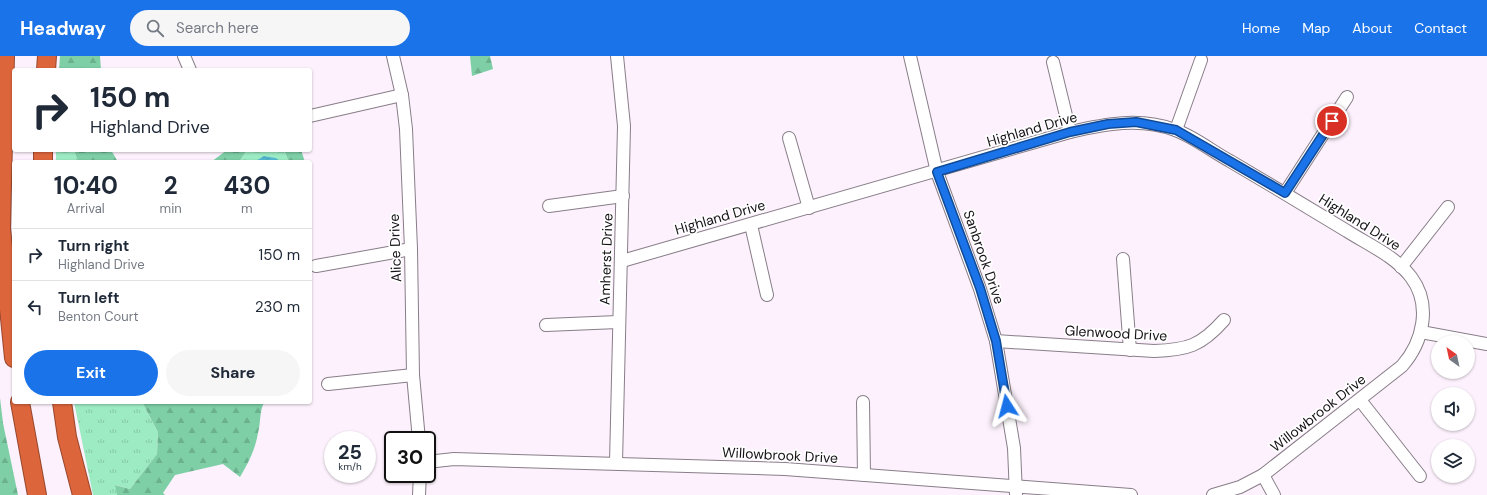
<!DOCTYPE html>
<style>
body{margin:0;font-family:"DM Sans",sans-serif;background:#f6f6f7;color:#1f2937;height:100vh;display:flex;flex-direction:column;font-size:15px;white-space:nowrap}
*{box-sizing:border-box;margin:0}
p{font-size:13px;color:#747a83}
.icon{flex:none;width:22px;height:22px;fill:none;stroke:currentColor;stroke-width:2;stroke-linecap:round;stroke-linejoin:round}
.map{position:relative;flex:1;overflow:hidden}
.sheet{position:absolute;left:12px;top:104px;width:300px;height:244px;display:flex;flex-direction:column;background:#fff;border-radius:4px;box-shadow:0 1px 3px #0004}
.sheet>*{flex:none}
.banner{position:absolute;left:12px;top:12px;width:300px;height:84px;border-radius:4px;box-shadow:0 1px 3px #0004;background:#fff;color:#1f2937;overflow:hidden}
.needle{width:26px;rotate:327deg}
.fabs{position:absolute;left:1431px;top:279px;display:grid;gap:8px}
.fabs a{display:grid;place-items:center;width:44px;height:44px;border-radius:50%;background:#fff;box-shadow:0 1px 3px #0004;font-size:20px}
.speed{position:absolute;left:324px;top:375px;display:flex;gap:8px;font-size:20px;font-weight:700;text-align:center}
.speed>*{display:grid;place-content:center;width:52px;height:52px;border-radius:50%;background:#fff;box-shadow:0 1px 3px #0004;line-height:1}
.speed small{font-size:10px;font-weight:400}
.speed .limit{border:2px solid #111;border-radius:6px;background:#fff;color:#111}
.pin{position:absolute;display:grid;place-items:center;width:34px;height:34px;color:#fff;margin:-17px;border:2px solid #fff;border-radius:50%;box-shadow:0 1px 4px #0007}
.me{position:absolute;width:44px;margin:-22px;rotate:351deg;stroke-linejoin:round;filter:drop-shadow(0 0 3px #0008)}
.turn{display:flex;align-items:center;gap:14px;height:84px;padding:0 12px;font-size:18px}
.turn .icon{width:52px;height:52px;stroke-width:2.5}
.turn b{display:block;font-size:28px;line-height:34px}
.eta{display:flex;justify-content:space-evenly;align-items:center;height:68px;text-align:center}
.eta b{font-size:24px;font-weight:700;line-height:28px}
.cta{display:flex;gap:8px;margin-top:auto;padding:8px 12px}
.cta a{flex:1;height:46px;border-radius:24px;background:#1a73e8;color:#fff;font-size:16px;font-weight:700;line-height:46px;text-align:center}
.cta a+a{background:#f6f6f7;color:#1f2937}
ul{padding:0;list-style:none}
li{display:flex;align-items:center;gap:12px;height:52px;padding:0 12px;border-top:1px solid #e0e1e3}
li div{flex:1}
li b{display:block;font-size:15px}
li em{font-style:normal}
header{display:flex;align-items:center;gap:24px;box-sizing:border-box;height:56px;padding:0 20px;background:#1a73e8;color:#fff}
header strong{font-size:19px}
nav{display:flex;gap:22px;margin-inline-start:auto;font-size:14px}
.search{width:280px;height:36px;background:#f6f6f7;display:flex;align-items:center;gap:10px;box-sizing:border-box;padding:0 14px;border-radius:22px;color:#747a83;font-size:15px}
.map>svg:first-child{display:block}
.grass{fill:url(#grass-tufts)}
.forest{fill:url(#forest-firs)}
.water{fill:url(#water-ripples)}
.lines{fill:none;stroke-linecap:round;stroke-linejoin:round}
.minor-casing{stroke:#887e88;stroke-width:14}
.highway-casing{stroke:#97482e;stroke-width:20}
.minor{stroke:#fff;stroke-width:12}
.highway{stroke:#dd653b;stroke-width:18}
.route-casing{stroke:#114b97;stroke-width:10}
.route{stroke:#1a73e8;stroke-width:7}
.labels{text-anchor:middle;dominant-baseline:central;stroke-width:3.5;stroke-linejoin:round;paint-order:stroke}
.street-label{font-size:14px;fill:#151215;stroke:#fff}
</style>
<header>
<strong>Headway</strong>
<div class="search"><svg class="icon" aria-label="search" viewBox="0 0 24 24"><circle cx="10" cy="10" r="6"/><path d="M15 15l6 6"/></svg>Search here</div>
<nav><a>Home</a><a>Map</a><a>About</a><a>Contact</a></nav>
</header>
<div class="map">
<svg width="1487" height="439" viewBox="0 0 1487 439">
<defs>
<pattern id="grass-tufts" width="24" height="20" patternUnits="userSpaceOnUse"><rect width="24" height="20" fill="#9debc3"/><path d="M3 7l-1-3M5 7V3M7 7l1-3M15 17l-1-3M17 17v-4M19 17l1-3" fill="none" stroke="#86c8a7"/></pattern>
<pattern id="forest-firs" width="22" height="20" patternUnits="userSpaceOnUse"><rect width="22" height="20" fill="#7ecfa6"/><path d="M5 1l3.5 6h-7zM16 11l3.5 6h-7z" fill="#6cb18e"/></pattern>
<pattern id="water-ripples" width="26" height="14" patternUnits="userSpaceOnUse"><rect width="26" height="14" fill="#56bbd3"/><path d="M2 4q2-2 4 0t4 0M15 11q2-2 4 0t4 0" fill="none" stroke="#4aa0b4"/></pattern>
</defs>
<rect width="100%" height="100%" fill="#fcf1fc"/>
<g class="grass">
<polygon points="56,94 74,94 78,106 56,106"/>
<polygon points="247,94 284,94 289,106 239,106"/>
<polygon points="74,346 142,346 158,376 157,398 130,433 116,429 117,439 93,439"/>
</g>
<g class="forest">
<polygon points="60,0 100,0 101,14 59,14"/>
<polygon points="470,0 490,0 493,13 472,20"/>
<polygon points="74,94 111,94 118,106 78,106"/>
<polygon points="227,94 247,94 239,106 211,106"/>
<polygon points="284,94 301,94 305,106 289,106"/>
<polygon points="0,342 3,367 18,439 0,439"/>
<path d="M 142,346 L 264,346 C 259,358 261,366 258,377 C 255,394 249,406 240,421 L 223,408 L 175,419 L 163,437 L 165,439 L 117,439 L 115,429 L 130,433 L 157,398 L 158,376 Z"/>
</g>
<polygon class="water" points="264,100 276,102 281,106 254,106"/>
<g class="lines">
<g class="minor-casing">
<g id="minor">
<polyline points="184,0 190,14"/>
<polyline points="393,0 402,39 406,73 411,193 413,319 419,384"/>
<polyline points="910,0 937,116 980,233 996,285 1014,392 1016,439"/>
<polyline points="1053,6 1070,76"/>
<polyline points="310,60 402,39"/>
<polyline points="1176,74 1201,4"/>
<polyline points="789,82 809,152"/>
<polyline points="1285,137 1347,41"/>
<polyline points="549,150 623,140"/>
<polyline points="751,169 767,239"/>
<polyline points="1123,203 1130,294"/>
<path d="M 622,205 L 1070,76 C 1105,68 1140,61 1175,74 C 1193,80 1213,96 1230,105 C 1269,128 1309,152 1347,175 C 1369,189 1395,200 1411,221 C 1432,249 1423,286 1402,310 L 1263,419 L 1240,431 L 1213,439"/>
<polyline points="316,210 411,193"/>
<polyline points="1401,211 1448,151"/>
<polyline points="546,269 618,266"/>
<polyline points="1421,276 1487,288"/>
<path d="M 996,285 L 1154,295 C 1187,294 1201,290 1224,264"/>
<polyline points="328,328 413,319"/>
<polyline points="1360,344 1420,420"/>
<polyline points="863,346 864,419"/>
<polyline points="427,406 454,403 785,413 1131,439"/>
<polyline points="616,407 624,70 617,0"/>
<polyline points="1263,419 1274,439"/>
<polyline points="419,439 420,418"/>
</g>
</g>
<g class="highway-casing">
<g id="highway">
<polyline points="5,0 1,172 14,302"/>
<polyline points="46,14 47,0"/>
<polyline points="43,106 43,94"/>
<polyline points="20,346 37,439"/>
<polyline points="62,346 67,381 82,439"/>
</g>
</g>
<use href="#minor" class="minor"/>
<use href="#highway" class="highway"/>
</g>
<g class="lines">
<g class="route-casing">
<polyline id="route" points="1007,350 996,285 980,232 937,116 1070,76 1108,68 1136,66 1176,74 1285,137 1332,65"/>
</g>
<use href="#route" class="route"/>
</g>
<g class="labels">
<g class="street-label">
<text transform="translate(1032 73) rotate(-16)">Highland Drive</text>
<text transform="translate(720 161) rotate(-16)">Highland Drive</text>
<text transform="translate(1360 166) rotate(32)">Highland Drive</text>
<text transform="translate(395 192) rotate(-92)">Alice Drive</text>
<text transform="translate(984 201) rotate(71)">Sanbrook Drive</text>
<text transform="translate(606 203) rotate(-88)">Amherst Drive</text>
<text transform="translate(1116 277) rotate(3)">Glenwood Drive</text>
<text transform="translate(1318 357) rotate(-38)">Willowbrook Drive</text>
<text transform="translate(780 399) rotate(3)">Willowbrook Drive</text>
</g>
</g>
</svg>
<div class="fabs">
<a><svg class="needle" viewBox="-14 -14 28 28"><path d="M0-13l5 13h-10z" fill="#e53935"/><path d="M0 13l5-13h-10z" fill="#747a83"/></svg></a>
<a><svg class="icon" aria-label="sound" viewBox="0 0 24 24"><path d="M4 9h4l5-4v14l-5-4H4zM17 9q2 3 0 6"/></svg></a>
<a><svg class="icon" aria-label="layers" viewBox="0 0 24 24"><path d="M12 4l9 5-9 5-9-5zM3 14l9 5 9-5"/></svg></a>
</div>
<div class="speed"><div>25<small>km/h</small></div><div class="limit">30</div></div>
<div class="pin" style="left:1332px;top:65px;background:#d93025"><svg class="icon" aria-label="arrive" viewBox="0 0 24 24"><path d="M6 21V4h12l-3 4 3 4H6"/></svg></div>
<svg class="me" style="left:1007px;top:350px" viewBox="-20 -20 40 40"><path d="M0-17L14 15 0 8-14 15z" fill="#1a73e8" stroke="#fff" stroke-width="4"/></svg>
<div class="banner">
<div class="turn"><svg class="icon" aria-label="right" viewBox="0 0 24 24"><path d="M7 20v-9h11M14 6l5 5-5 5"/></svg><div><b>150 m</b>Highland Drive</div></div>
</div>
<section class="sheet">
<div class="eta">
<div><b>10:40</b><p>Arrival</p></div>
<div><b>2</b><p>min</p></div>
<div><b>430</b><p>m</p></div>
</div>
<ul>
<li><svg class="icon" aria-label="right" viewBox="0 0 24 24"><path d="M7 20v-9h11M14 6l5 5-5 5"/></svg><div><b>Turn right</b><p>Highland Drive</p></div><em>150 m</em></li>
<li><svg class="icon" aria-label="left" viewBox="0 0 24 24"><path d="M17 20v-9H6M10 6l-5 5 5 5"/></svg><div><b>Turn left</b><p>Benton Court</p></div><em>230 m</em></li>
</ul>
<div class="cta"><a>Exit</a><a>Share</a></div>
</section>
</div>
